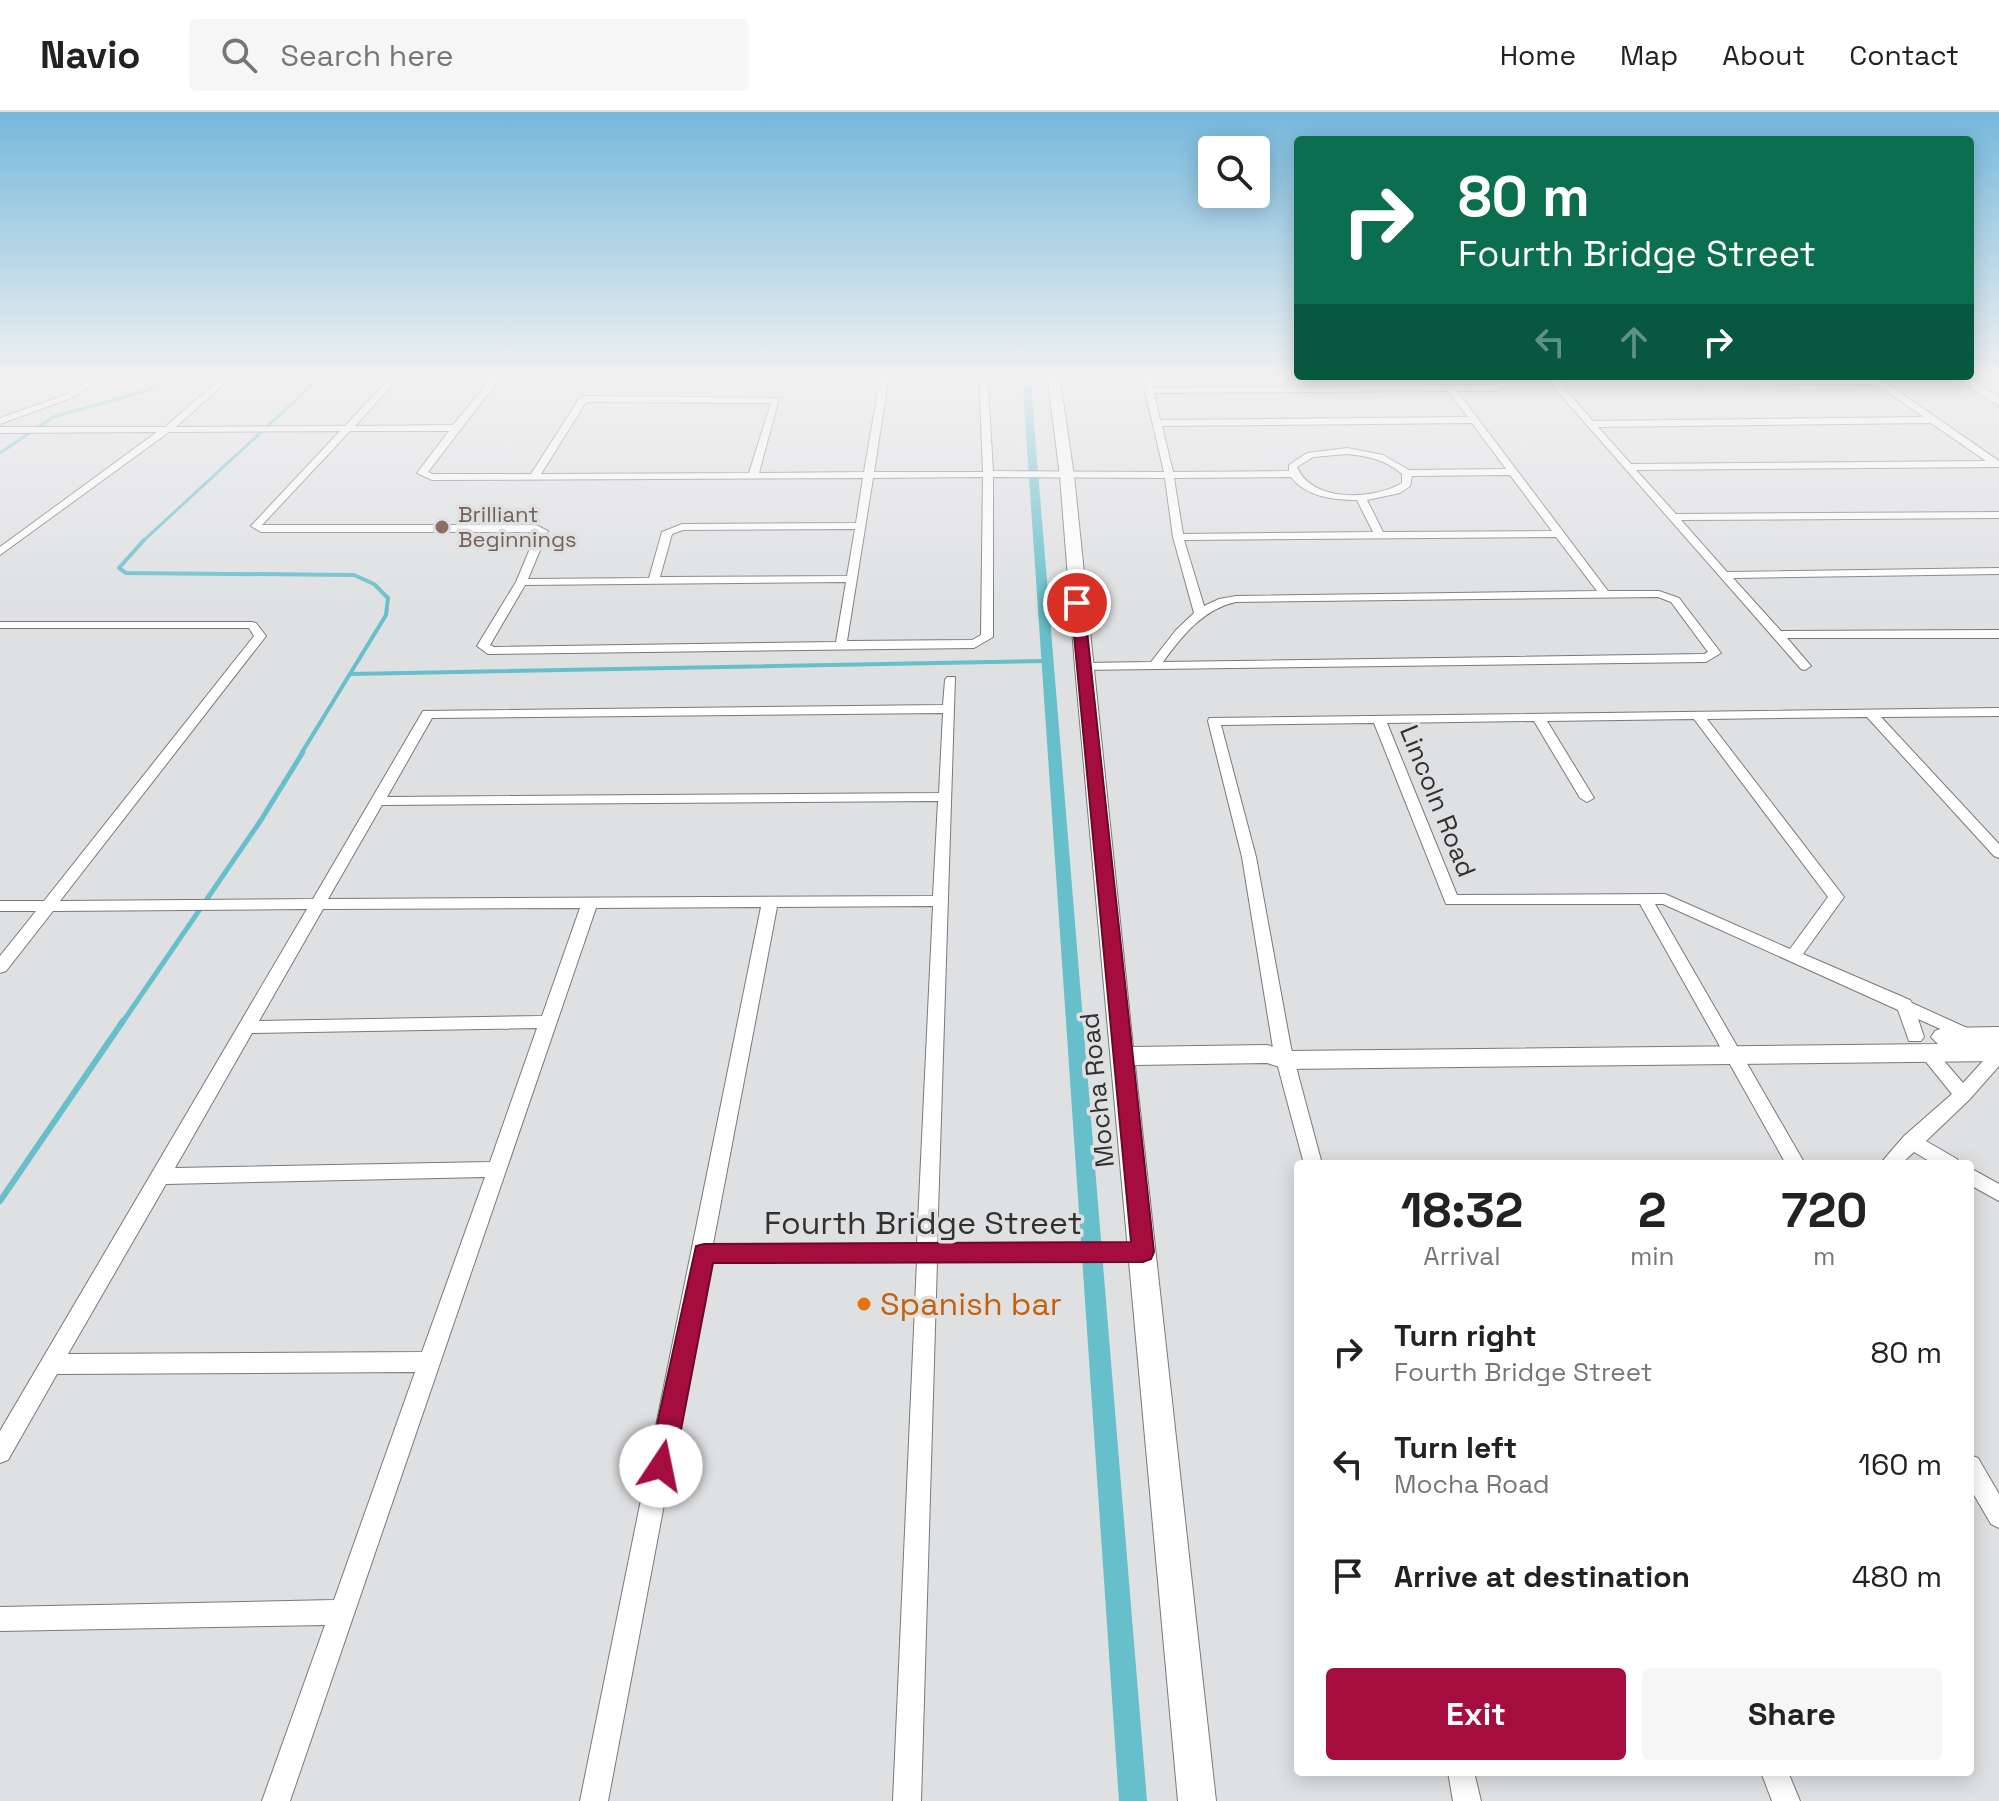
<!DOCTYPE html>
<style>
body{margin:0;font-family:"Space Grotesk",sans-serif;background:#f6f6f6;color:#222;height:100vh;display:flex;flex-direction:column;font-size:30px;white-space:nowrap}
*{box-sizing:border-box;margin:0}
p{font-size:26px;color:#767676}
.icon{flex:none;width:44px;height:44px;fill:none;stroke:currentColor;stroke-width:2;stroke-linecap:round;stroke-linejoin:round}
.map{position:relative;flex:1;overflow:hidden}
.details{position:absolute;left:1294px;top:1048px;width:680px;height:616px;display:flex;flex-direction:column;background:#fff;border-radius:8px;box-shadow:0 4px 20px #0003}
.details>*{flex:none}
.top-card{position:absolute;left:1294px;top:24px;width:680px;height:244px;border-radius:8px;box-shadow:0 4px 20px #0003;background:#0b6e4f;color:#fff;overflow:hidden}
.buttons{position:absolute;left:1198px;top:24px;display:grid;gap:16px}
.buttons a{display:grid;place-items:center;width:72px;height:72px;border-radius:8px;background:#fff;box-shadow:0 4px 20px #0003;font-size:40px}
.pin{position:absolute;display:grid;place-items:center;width:68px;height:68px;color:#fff;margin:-34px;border:4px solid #fff;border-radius:50%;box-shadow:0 2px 8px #0007}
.me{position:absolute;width:88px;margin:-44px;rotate:11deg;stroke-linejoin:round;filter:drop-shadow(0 0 6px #0008)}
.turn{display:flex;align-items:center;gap:28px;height:168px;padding:0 32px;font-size:36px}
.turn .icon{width:104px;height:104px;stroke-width:2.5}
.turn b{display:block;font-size:56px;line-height:68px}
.lanes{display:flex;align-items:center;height:76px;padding:0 32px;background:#0003;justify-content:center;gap:40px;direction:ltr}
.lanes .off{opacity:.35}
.eta{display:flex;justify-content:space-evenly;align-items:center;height:136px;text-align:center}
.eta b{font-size:48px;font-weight:700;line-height:56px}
.action{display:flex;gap:16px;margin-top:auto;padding:16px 32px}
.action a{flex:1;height:92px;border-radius:8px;background:#a60d3f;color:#fff;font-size:32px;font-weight:700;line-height:92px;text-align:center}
.action a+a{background:#f6f6f6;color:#222}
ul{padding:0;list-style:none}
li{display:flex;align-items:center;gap:24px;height:112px;padding:0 32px}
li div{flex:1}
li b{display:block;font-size:30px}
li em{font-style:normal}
header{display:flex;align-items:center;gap:48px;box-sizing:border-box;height:112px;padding:0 40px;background:#fff;border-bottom:2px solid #e0e0e0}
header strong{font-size:38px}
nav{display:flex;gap:44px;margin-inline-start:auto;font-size:28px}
.search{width:560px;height:72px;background:#f6f6f6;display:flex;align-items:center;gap:20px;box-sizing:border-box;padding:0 28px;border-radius:8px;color:#767676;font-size:30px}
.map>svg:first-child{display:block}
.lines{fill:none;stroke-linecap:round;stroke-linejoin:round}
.stream-far3{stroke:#66bfca;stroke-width:3}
.stream-far2{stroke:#66bfca;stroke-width:4}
.stream-far1{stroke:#66bfca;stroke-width:5}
.stream{stroke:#66bfca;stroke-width:6}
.canal{fill:#66bfca;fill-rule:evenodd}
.street-casing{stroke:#79797b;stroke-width:2}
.secondary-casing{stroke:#79797b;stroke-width:2}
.street{fill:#fff;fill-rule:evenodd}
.secondary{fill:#fff;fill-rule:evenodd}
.route{fill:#a60d3f;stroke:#6c0829;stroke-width:2}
.education-dot{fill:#8d6e63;stroke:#dfe0e2;stroke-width:3}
.food-dot{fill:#e8710a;stroke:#dfe0e2;stroke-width:3}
.labels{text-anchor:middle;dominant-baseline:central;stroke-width:7;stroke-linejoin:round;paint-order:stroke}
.far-education-label{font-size:22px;fill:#785e54;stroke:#dfe0e2;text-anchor:start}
.street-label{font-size:26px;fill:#313132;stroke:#dfe0e2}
.near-street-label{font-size:32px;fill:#313132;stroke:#dfe0e2}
.near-food-label{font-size:32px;fill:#c56008;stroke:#dfe0e2;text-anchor:start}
</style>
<header>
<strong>Navio</strong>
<div class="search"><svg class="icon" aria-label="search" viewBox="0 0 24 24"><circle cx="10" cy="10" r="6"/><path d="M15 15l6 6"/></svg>Search here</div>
<nav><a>Home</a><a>Map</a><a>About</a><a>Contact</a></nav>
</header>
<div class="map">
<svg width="1999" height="1689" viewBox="0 0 1999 1689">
<rect width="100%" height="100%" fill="#dfe0e2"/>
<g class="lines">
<g class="stream-far3">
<polyline points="1985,262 1999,270"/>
<polyline points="0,341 53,305 149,278 178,262"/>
<polyline points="142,430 324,262"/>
</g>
<g class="stream-far2">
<polyline points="144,428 119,456 126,461 354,463 374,472 388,486 386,503 301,642"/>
<polyline points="351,562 1046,549"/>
</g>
<polyline class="stream-far1" points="122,911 261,708 303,640"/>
<polyline class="stream" points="0,1089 123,909"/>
<polygon class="canal" points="1022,262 1030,262 1147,1689 1119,1689"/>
<g class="street-casing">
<g id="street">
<polygon points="10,262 19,262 0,275 0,268"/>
<polygon points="101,262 110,262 71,286 0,312 0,306 65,283"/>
<path d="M 226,262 L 235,262 L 176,315 L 345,314 L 394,262 L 402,262 L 355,314 L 453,313 L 495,262 L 503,262 L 428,360 L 433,362 L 531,362 L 579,287 L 583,284 L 779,286 L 759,361 L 864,360 L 881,262 L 889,262 L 874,360 L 983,360 L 979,262 L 987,262 L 993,359 L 1164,360 L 1141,262 L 1149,262 L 1153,276 L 1494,273 L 1499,271 L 1495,264 L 1503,264 L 1508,272 L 1496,279 L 1457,279 L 1608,479 L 1659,479 L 1679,486 L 1721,541 L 1706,550 L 1079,558 L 1077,555 L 1083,551 L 1151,550 L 1176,518 L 1194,501 L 1173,425 L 1165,366 L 993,365 L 993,525 L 974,536 L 488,542 L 477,534 L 516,470 L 537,420 L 261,420 L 251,414 L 340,319 L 169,320 L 0,443 L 0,435 L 157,320 L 0,321 L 0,315 L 165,315 ZM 1448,279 L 1468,305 L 1160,308 L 1154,281 ZM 586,290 L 771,291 L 749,361 L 541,362 ZM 1472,311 L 1506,357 L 1409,358 L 1383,343 L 1347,336 L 1307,341 L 1289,353 L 1289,359 L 1173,360 L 1162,314 ZM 350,319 L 449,319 L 417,361 L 432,368 L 863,366 L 856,411 L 682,412 L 662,420 L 649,466 L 528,467 L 548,419 L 536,413 L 262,413 ZM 1347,342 C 1368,344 1386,348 1402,362 L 1402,371 C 1374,388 1312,391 1297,355 L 1313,345 ZM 1510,363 L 1552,419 L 1383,420 L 1367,388 L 1400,381 L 1410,374 L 1412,364 ZM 983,365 L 981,523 L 972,528 L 847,529 L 873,366 ZM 1291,365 C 1306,385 1334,388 1357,388 L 1373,420 L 1183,422 L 1174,366 ZM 855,417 L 847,464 L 660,465 L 672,422 L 683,418 ZM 1556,425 L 1597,479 L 1236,484 L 1219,487 L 1204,494 L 1184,428 ZM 846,470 L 836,530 L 494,535 L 490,533 L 525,473 ZM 1658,485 L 1671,490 L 1708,540 L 1704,542 L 1163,550 C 1182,524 1203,497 1236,490 Z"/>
<path d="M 1544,264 L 1552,264 L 1557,269 L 1869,267 L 1869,264 L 1876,264 L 1999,349 L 1999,355 L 1636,358 L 1676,402 L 1999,400 L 1999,406 L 1681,408 L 1727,460 L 1999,456 L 1999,462 L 1733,466 L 1781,519 L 1999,518 L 1999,526 L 1787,526 L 1811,554 L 1805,558 L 1801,557 ZM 1876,272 L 1924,305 L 1593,309 L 1562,274 ZM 1931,311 L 1986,349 L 1631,352 L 1598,315 Z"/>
<path d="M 0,510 L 252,510 L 256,511 L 266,524 L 60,789 L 313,787 L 423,599 L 943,593 L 945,568 L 947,565 L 955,565 L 937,1132 L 1143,1132 L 1150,1134 L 1153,1140 L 1150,1146 L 1143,1148 L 937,1149 L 921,1689 L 893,1689 L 917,1149 L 710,1149 L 608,1689 L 580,1689 L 761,795 L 596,796 L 290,1689 L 262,1689 L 325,1513 L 0,1519 L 0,1495 L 334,1488 L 415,1260 L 57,1262 L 8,1348 L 0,1351 L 0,1319 L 307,797 L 53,799 L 6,859 L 0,861 L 0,844 L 36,799 L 0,799 L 0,789 L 44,789 L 254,524 L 249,516 L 0,516 ZM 943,601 L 939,681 L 387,685 L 432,606 ZM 938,689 L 933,784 L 328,787 L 382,693 ZM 933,794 L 917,1132 L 713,1132 L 777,795 ZM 580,796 L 542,904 L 259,909 L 323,797 ZM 537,916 L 490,1050 L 175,1056 L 252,921 ZM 485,1065 L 422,1240 L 68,1242 L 166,1072 Z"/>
<path d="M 1999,596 L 1999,604 L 1881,605 L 1999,732 L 1999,746 L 1994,744 L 1867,605 L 1707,607 L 1844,785 L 1803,842 L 1910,888 L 1912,891 L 1976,920 L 1979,924 L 1976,928 L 1970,930 L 1918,907 L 1924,925 L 1921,929 L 1909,929 L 1898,898 L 1663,792 L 1655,792 L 1805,1052 L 1786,1052 L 1640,792 L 1446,792 L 1374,611 L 1221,613 L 1256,745 L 1291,936 L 1322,1052 L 1304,1052 L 1273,936 L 1242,745 L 1208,609 L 1209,606 ZM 1694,607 L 1828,785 L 1790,837 L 1665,782 L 1457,783 L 1387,611 L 1534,609 L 1580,686 L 1587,690 L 1594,686 L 1547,609 Z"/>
<polygon points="1927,934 1933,936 1963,971 1993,938 1999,937 1999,954 1969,988 1926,1029 1957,1047 1959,1052 1934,1052 1914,1040 1901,1052 1880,1052 1904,1024 1952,982 1918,940 1921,936"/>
<polygon points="1970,1056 1999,1072 1999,1089 1970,1073"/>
<polygon points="1970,1343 1978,1346 1999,1382 1999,1416 1991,1412 1970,1376"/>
<polygon points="1448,1660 1474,1660 1481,1689 1453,1689"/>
<polygon points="1761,1660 1788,1660 1800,1689 1772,1689"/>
</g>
</g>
<g class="secondary-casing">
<g id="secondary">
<polygon points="1047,262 1059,262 1074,364 1133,935 1267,933 1286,939 1938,932 1931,925 1935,919 1943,916 1999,915 1999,949 1286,957 1267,951 1135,953 1216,1689 1178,1689 1075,555 1060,364"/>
<polygon points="1953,264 1967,264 1999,285 1999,294"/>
</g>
</g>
<use href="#street" class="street"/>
<use href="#secondary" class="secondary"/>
</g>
<linearGradient id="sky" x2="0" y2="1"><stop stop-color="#74b8dc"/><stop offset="0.53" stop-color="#f1f1f2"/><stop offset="1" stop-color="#f1f1f2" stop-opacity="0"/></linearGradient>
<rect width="1999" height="498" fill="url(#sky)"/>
<polygon class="route" points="1077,488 1084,491 1154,1140 1151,1147 1143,1150 713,1151 674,1354 670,1363 661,1367 652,1363 648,1354 696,1134 704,1132 1131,1130 1071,491"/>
<circle class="education-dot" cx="442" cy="415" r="8"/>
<circle class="food-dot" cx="864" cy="1192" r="8"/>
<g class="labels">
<g class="far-education-label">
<text x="458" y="402">Brilliant<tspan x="458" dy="25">Beginnings</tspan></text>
</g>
<g class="street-label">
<text transform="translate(1438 689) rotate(68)">Lincoln Road</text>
<text transform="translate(1097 978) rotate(-96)">Mocha Road</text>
</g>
<g class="near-street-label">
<text x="923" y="1111">Fourth Bridge Street</text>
</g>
<g class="near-food-label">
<text x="880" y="1192">Spanish bar</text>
</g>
</g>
</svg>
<div class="buttons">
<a><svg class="icon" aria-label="search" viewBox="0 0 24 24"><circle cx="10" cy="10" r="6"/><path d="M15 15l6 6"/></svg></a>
</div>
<div class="pin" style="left:1077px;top:491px;background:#d93025"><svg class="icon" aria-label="arrive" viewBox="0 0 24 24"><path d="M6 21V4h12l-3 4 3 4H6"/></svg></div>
<svg class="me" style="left:661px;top:1354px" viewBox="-20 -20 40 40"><circle r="19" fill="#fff"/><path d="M0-13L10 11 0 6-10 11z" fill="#a60d3f"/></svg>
<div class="top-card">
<div class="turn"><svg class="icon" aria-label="right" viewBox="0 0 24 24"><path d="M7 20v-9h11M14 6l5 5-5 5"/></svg><div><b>80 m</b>Fourth Bridge Street</div></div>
<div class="lanes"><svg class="icon off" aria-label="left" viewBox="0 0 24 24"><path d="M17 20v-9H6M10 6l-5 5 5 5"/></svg><svg class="icon off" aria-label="ahead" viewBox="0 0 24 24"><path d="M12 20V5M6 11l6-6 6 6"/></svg><svg class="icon" aria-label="right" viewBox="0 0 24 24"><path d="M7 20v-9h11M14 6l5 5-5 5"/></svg></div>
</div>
<section class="details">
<div class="eta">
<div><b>18:32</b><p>Arrival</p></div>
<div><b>2</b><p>min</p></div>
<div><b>720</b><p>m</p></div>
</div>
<ul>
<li><svg class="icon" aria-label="right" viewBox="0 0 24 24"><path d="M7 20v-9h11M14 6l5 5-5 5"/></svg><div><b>Turn right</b><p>Fourth Bridge Street</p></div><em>80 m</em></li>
<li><svg class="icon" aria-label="left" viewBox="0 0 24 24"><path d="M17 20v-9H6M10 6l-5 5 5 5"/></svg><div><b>Turn left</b><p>Mocha Road</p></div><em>160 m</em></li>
<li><svg class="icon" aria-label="arrive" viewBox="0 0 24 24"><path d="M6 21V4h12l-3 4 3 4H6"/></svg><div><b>Arrive at destination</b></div><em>480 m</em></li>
</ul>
<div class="action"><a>Exit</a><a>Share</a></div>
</section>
</div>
